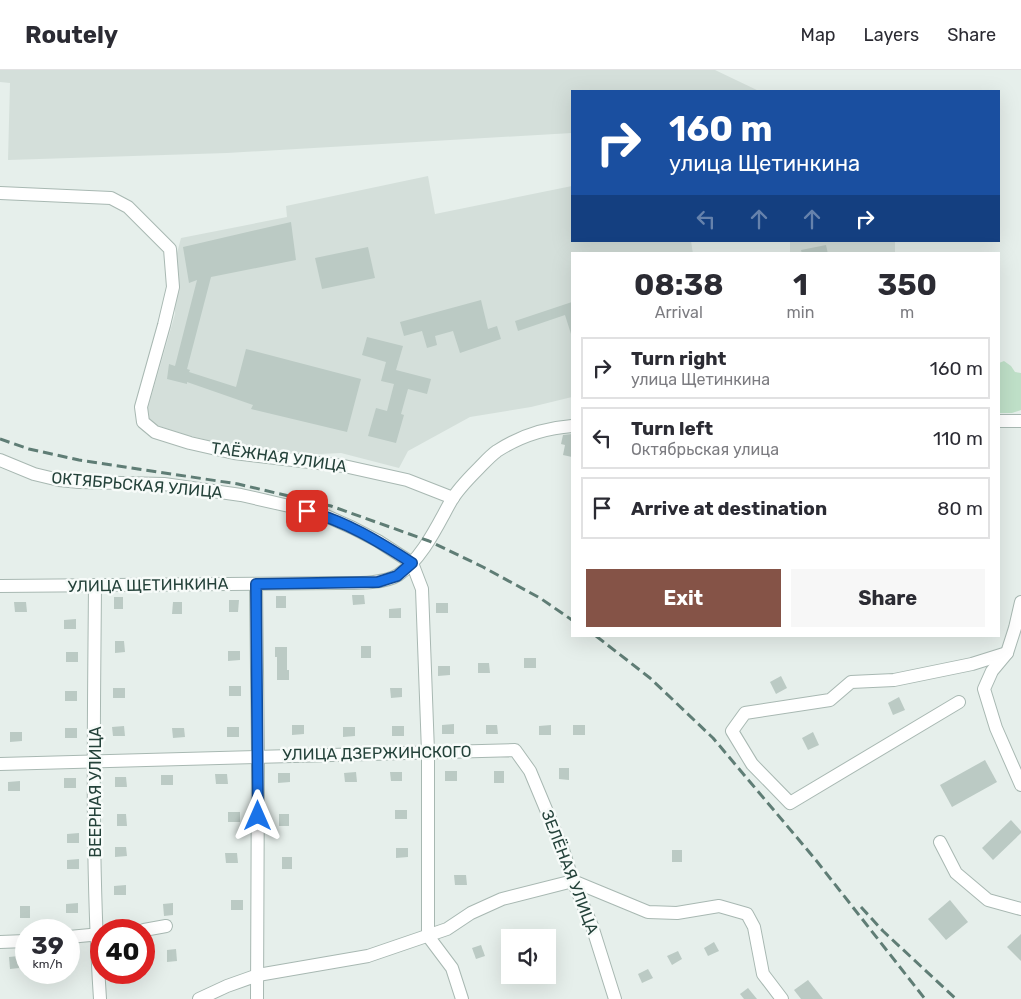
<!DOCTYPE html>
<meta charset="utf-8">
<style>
body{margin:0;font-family:Rubik,sans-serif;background:#f7f7f7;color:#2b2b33;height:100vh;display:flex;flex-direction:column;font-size:19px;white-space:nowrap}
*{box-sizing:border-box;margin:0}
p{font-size:16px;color:#7c7c81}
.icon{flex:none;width:28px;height:28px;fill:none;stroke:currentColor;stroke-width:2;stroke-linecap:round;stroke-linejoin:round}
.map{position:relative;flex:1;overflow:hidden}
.details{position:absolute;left:571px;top:182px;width:429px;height:385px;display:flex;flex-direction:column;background:#fff;border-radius:0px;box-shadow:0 5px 20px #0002}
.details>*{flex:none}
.banner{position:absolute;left:571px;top:20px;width:429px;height:152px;border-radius:0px;box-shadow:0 5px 20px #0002;background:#1a4fa0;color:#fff;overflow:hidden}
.controls{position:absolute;left:501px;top:859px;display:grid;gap:10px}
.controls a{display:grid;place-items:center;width:55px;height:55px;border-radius:0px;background:#fff;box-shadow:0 5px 20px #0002;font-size:25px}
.speed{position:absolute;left:15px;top:849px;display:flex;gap:10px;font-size:25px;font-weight:700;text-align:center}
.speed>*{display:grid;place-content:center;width:65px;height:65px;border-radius:50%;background:#fff;box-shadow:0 5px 20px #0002;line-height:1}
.speed small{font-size:12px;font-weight:400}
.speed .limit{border:8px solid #d22;background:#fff;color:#111}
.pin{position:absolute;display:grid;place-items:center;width:42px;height:42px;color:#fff;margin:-21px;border-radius:10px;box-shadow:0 2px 8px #0006}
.me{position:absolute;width:55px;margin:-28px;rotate:0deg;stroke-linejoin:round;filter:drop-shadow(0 0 4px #0008)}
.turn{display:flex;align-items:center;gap:18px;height:105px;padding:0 15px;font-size:22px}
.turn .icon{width:65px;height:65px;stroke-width:2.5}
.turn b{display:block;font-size:35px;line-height:42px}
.lanes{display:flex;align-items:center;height:48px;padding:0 15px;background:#0003;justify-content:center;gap:25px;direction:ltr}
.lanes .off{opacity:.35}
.eta{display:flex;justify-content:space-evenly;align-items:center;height:85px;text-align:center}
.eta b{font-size:30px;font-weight:700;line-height:35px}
.button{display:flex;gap:10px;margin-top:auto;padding:10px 15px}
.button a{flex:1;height:58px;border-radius:0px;background:#855347;color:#fff;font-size:20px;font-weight:700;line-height:58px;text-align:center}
.button a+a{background:#f7f7f7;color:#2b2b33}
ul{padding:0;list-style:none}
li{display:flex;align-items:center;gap:15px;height:62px;margin:0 10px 8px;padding:0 5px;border:2px solid #e1e1e2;border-radius:0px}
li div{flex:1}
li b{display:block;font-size:19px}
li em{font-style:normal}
header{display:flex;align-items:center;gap:30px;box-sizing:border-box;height:70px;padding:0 25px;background:#fff;border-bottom:1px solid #e1e1e2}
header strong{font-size:24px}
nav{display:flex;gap:28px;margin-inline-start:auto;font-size:18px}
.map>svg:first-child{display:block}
.built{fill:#d4dfda}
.green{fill:#bfe0c8}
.building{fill:#bbcac4}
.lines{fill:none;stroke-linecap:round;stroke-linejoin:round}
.minor-casing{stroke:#a8b8b2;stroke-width:14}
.minor{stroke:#fff;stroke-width:12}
.rail{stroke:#5f7d75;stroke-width:3;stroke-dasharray:10 5;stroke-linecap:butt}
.route-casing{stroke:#114b97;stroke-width:12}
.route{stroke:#1a73e8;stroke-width:9}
.labels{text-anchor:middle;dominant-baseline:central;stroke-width:5;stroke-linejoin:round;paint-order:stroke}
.street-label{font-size:16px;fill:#24423a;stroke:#f7fbf9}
</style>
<header>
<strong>Routely</strong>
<nav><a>Map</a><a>Layers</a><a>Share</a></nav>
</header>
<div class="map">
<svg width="1021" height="929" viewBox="0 0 1021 929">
<rect width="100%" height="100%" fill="#e6efeb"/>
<g class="built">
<polygon points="0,0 715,0 759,21 572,21 572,63 227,83 8,90 10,13 0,12"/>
<polygon points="428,106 435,144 572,116 572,171 691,171 693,184 572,184 572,327 531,337 470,347 408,381 399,398 341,383 301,385 228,375 186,365 150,353 146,345 175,244 176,187 181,168 287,147 286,136"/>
<rect x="790" y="171" width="105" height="13"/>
</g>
<polygon class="green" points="1004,291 1011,296 1015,302 1021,303 1021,340 1012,343 999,343 999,293"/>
<g class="building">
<polygon points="291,152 296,190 211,207 187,299 190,300 189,302 236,317 246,279 361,309 347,362 251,339 253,335 187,312 187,314 167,309 169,294 175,296 197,210 189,213 183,177"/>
<polygon points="826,175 828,184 802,184 801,180"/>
<polygon points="368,177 375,208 322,219 315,188"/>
<polygon points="481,230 488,259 497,256 501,269 460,283 453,261 435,266 437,275 427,278 422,261 404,266 400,252"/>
<polygon points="572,232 572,264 571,264 565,245 518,261 515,251"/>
<polygon points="367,267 403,276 396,300 431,309 427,324 408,319 401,344 404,345 396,373 368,366 376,338 387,341 394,314 381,311 386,292 362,285"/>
<polygon points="572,364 572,387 563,385 565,375 561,374 563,365"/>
<polygon points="352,525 364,525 365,534 353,535"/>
<rect x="276" y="526" width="10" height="12"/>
<rect x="114" y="527" width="9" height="12"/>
<polygon points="229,530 239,530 238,542 229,542"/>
<polygon points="14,532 26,532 27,542 15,542"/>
<polygon points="173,532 182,532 182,544 172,544"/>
<rect x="436" y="533" width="12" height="10"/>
<polygon points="401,538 401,548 389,548 389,539"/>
<polygon points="76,549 76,559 64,559 64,550"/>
<polygon points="115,571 124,571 125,582 115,583"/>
<rect x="361" y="576" width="10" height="12"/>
<polygon points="275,577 287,577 287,600 289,600 289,610 277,610 277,587 275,587"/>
<polygon points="228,581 240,581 240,590 228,591"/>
<rect x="66" y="582" width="12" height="10"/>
<rect x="524" y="588" width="12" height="10"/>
<polygon points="478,593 489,593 490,603 478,603"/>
<polygon points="438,596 450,596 450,605 438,606"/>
<polygon points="781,606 787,618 776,624 770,612"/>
<rect x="229" y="616" width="12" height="10"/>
<rect x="113" y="618" width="12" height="10"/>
<polygon points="390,618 402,618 402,627 391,628"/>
<rect x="65" y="621" width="12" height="10"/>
<polygon points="899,627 905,640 893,645 888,633"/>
<polygon points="454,654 454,664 442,664 442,655"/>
<polygon points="292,655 304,655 304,664 292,665"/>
<polygon points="486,655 497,655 498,664 486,664"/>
<polygon points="551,655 551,665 539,665 539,656"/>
<rect x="573" y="655" width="12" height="10"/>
<polygon points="124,656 125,666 113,666 112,657"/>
<rect x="392" y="656" width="12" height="10"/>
<rect x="227" y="657" width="12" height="10"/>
<polygon points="343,657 355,657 355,666 343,667"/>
<rect x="65" y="658" width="12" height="10"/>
<polygon points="172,658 184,658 185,667 173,668"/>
<polygon points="10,662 22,662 22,671 10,672"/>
<polygon points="813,662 819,675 808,680 802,668"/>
<polygon points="985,690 997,712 952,737 940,715"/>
<polygon points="559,698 569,698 569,710 559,709"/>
<rect x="445" y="701" width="12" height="10"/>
<rect x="494" y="701" width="10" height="12"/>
<polygon points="356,702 357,712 345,712 344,703"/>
<polygon points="390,702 402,702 402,711 391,711"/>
<polygon points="278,703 290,703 290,712 278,713"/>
<polygon points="215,704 227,704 228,714 216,714"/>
<rect x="161" y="705" width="12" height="10"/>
<polygon points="115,707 126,707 127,717 115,717"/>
<rect x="64" y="708" width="12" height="10"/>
<polygon points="20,711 20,721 8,721 8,712"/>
<rect x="395" y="740" width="12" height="9"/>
<rect x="228" y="742" width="12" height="10"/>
<polygon points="117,744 126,744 127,756 117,756"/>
<rect x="279" y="744" width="10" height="12"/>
<polygon points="1011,750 1021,761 1021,763 993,790 982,778"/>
<polygon points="79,763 79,773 67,773 67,764"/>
<polygon points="115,777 126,777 127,786 115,787"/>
<polygon points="396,778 408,778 408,787 396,788"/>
<rect x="672" y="780" width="10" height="12"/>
<polygon points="225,783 237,783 238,793 226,793"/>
<rect x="282" y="787" width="10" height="12"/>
<polygon points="79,789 79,799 67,799 67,790"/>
<polygon points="454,805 466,805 467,815 455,815"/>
<polygon points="126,815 126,825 114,825 114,816"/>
<rect x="231" y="830" width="12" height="10"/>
<polygon points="950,830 968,852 946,870 928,849"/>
<polygon points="78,833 78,843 66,843 66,834"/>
<polygon points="173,833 173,845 164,846 163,834"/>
<rect x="20" y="836" width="10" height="12"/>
<polygon points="1021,864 1021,891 1007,877"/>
<polygon points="714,872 719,881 708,886 704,878"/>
<polygon points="481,875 485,886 476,889 472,878"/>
<polygon points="176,879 177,891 167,892 167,880"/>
<polygon points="678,881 682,889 672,895 667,886"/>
<polygon points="19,886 19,898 10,899 9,887"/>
<polygon points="648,899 653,908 642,913 638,904"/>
<polygon points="808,910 823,929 801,929 794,920"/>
<polygon points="748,918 757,929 744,929 740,924"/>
</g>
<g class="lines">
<g class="minor-casing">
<g id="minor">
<polyline points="0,123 111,128 128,137 170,179 173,217 164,255 141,337 143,352 155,362 190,373 234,383 344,396 407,410 453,428"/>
<polyline points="999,351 1021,351"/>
<polyline points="0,390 34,404 59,410 79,412 164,414 241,425 289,436 324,445 353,458 378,471 412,493 422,519 428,682 428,866 452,898 462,929"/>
<polyline points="256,514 258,686 257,929"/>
<path d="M 95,515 C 94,653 91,792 100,929"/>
<path d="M 0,516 L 338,513 C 355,513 384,514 398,505 C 422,489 437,456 451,431 C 458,419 468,409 478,399 C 484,393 490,386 497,381 C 520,366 546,358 572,356"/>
<polyline points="1021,532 1015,558 1007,583 992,601 984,619 996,658 1021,715"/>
<polyline points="959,632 790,733 752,694 732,661 745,643 830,630 851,612 894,610 972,594 1007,583"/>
<polyline points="0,694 515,680 530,701 563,780 573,811 592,856 615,929"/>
<polyline points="940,772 956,803 988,830 1021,839"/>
<polyline points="144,860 166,856"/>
<polyline points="69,867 101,864"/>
<polyline points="0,872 26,871"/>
<polyline points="199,929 227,916 258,905 368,886 447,859 471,843 502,829 573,811 648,842 677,843 719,836 747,844 754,857 763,904 782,929"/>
</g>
</g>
<use href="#minor" class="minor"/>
<g class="rail">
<polyline points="0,369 29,379 79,390 238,414 331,436 429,471 483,497 540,528 572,550"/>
<polyline points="596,566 650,608 713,668 815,789 925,929"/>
<polyline points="861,837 883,861 956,929"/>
</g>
</g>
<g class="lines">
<g class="route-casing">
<path id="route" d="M 258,746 L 256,514 L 378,512 L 397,506 L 412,493 C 378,471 345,451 307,441"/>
</g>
<use href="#route" class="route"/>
</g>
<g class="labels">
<g class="street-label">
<text transform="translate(279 387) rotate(8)">ТАЁЖНАЯ УЛИЦА</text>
<text transform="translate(137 415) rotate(5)">ОКТЯБРЬСКАЯ УЛИЦА</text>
<text transform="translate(148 515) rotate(-1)">УЛИЦА ЩЕТИНКИНА</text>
<text transform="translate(377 683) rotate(-1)">УЛИЦА ДЗЕРЖИНСКОГО</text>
<text transform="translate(95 722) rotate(-90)">ВЕЕРНАЯ УЛИЦА</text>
<text transform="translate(570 802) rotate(69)">ЗЕЛЁНАЯ УЛИЦА</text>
</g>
</g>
</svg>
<div class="controls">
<a><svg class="icon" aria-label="sound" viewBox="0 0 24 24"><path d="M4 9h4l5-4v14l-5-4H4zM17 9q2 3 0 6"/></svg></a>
</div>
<div class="speed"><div>39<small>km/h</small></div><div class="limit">40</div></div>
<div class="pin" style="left:307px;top:441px;background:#d93025"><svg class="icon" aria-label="arrive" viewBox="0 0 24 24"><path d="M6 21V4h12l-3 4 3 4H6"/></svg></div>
<svg class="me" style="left:258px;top:746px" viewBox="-20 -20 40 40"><path d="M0-17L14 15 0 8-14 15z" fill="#1a73e8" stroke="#fff" stroke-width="4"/></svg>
<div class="banner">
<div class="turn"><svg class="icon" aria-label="right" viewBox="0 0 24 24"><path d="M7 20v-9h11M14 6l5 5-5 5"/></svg><div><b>160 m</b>улица Щетинкина</div></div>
<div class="lanes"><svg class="icon off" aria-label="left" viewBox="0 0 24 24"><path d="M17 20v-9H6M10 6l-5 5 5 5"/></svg><svg class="icon off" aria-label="ahead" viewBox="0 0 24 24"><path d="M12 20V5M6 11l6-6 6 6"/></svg><svg class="icon off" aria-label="ahead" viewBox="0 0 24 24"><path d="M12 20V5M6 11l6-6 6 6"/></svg><svg class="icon" aria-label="right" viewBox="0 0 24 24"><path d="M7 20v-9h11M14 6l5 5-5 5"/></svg></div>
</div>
<section class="details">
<div class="eta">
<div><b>08:38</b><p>Arrival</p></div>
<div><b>1</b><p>min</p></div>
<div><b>350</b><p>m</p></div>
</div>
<ul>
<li><svg class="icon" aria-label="right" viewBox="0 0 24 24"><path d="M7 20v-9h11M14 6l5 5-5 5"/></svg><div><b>Turn right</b><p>улица Щетинкина</p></div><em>160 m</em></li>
<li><svg class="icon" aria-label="left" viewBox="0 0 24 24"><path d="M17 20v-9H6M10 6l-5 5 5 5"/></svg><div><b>Turn left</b><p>Октябрьская улица</p></div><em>110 m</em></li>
<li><svg class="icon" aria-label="arrive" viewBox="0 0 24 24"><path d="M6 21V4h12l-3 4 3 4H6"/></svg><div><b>Arrive at destination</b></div><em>80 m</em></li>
</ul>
<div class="button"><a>Exit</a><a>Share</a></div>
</section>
</div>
